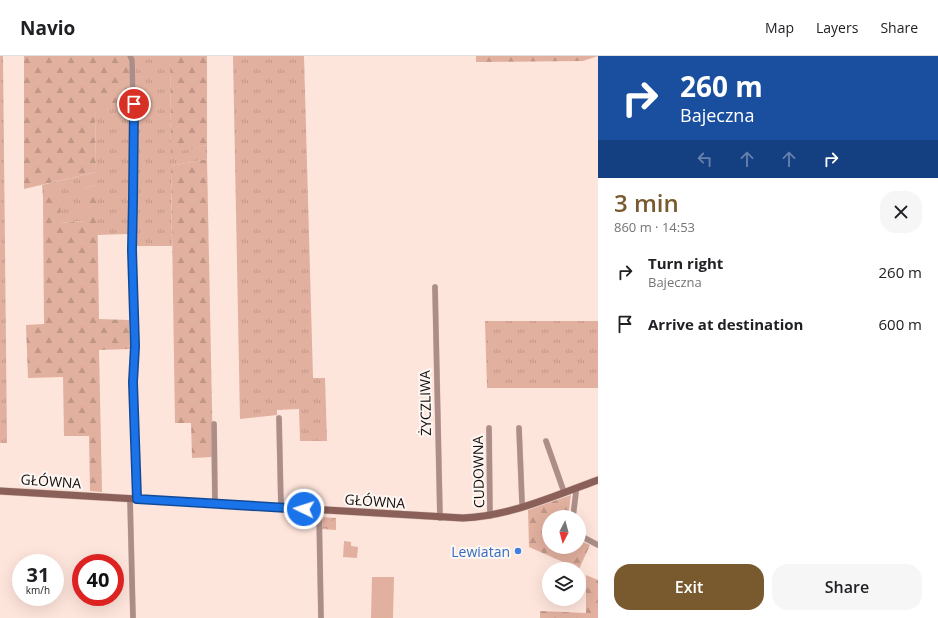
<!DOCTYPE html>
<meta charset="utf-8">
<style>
body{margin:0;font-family:"Open Sans",sans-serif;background:#f6f6f6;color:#202124;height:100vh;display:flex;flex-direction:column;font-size:15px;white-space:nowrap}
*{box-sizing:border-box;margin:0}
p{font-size:13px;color:#757577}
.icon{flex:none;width:22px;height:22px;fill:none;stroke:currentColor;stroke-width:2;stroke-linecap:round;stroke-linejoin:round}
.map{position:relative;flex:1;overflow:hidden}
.panel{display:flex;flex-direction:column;background:#fff;width:340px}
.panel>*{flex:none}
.hud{background:#1a4fa0;color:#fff;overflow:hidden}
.needle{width:26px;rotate:186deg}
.fabs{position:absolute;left:542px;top:454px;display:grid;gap:8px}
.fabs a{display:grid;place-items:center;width:44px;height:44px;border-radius:50%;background:#fff;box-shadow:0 4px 16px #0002;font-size:20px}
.speed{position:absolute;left:12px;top:498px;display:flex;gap:8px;font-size:20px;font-weight:700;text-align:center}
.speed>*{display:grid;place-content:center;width:52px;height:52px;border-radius:50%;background:#fff;box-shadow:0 4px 16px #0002;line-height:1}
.speed small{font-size:10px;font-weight:400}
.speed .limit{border:6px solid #d22;background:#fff;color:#111}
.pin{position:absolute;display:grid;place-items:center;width:34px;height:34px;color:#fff;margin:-17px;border:2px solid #fff;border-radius:50%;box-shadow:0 1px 4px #0007}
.me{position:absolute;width:44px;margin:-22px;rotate:274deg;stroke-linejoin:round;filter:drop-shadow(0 0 3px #0008)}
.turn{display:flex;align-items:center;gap:14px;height:84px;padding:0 16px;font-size:18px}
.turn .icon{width:52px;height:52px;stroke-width:2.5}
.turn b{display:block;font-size:28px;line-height:34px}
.lanes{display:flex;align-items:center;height:38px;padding:0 16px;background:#0003;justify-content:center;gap:20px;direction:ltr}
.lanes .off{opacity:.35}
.round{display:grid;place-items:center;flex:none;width:42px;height:42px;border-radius:16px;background:#f6f6f6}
.headline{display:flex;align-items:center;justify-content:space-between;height:68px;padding:0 16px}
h1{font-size:24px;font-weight:600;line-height:30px;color:#795a2f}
.primary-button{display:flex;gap:8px;margin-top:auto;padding:8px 16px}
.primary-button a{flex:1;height:46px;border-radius:16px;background:#795a2f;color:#fff;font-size:16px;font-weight:600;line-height:46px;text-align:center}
.primary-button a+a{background:#f6f6f6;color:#202124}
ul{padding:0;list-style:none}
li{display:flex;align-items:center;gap:12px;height:52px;padding:0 16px}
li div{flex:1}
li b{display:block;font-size:15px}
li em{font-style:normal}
header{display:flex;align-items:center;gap:24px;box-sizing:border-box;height:56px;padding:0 20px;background:#fff;border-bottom:1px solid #e0e0e0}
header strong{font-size:19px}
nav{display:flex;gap:22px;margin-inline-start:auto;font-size:14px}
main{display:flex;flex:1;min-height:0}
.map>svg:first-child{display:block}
.grass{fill:url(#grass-tufts)}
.forest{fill:url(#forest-firs)}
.park{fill:url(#park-crowns)}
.garden{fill:#e1b09f}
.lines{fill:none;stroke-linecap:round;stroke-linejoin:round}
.street-casing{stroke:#d9c2ba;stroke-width:6}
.secondary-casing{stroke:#d9c2ba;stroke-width:8}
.street{stroke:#ac8d88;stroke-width:5.5}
.secondary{stroke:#8b6059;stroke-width:7}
.route-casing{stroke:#114b97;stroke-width:10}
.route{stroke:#1a73e8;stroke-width:7}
.shop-dot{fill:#3f7fe0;stroke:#fdf7f4;stroke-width:1.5}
.labels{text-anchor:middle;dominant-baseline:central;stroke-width:4;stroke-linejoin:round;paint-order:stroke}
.street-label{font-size:14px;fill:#140b07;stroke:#fdf7f4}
.shop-label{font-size:14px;fill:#366cbe;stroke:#fdf7f4;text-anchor:end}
</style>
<header>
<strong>Navio</strong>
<nav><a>Map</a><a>Layers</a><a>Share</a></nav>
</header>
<main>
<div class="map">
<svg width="598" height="562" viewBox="0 0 598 562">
<defs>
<pattern id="grass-tufts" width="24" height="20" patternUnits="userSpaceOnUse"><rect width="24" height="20" fill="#e1b09f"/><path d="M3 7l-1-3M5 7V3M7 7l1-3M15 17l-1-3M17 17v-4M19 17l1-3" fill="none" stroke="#c09687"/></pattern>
<pattern id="forest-firs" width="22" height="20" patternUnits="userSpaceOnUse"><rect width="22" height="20" fill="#e1b09f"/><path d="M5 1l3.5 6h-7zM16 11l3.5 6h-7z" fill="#c09687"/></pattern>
<pattern id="park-crowns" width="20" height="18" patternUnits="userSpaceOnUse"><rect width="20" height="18" fill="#e1b09f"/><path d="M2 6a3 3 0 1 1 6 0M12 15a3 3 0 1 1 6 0" fill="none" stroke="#c09687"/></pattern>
</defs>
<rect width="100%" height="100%" fill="#fee5dc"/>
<g class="grass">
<polygon points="0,0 3,0 7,387 0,387"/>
<polygon points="128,0 170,0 171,96 207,89 207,103 171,110 172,190 128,190 128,178 97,179 97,129 85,132 85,165 60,167 60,138 43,142 42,129 96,116 95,52"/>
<polygon points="233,0 304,0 313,322 325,322 327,385 300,385 299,353 277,354 277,359 240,363"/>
<polygon points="485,265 598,265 598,332 487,332"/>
</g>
<g class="forest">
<polygon points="24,0 128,0 130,4 131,51 95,52 96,116 24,133"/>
<polygon points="170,0 207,0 207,89 171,97"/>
<polygon points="476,0 598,0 583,5 476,6"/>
<polygon points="207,103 213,401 192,402 191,367 175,367 171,110"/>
<polygon points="97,129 99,263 129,264 130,293 99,294 102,436 90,435 89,380 64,380 63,321 28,322 26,269 44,268 43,142 60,137 61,167 85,165 85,132"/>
<polygon points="571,439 568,461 549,461 549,491 579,491 579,484 590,489 579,513 529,491 528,454"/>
<polygon points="586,519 598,524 598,562 540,562 540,555 586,557"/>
</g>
<polygon class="park" points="321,461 336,462 336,474 321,473"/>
<g class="garden">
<polygon points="344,485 351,486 351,490 358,491 357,502 343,501"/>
<polygon points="372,521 394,521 393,562 371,562"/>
</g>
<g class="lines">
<g class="street-casing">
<g id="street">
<polyline points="130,0 132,4 133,48 133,144 132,194 134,284 133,327 137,443"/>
<polyline points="435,231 440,462"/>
<polyline points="279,362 281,452"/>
<polyline points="214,368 215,448"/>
<polyline points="489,372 490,460"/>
<polyline points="519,372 522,446 523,451"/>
<polyline points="546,385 564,436"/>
<polyline points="130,443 133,562"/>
<polyline points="319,454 321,562"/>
<polyline points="573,461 576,436 575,432"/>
<polyline points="579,479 598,489"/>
</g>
</g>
<g class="secondary-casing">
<path id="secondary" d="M 0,435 L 463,462 C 510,460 554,440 598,424"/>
</g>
<use href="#street" class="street"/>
<use href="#secondary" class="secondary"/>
</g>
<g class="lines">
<g class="route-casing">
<polyline id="route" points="134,48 133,144 132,194 135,290 133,326 137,443 304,453"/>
</g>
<use href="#route" class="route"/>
</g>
<circle class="shop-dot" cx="518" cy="495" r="4"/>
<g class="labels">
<g class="street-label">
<text transform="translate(425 347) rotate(-91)">ŻYCZLIWA</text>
<text transform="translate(478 416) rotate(-91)">CUDOWNA</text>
<text transform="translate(51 425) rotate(4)">GŁÓWNA</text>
<text transform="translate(375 445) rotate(4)">GŁÓWNA</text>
</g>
<g class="shop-label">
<text x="510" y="495">Lewiatan</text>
</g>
</g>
</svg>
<div class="fabs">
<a><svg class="needle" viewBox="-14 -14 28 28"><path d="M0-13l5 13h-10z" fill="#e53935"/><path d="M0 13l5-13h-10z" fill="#757577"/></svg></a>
<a><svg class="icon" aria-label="layers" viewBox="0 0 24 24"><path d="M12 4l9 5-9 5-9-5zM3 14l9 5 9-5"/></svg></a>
</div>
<div class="speed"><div>31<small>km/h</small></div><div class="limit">40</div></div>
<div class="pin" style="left:134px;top:48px;background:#d93025"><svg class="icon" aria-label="arrive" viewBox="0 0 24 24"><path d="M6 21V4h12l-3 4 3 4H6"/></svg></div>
<svg class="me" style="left:304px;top:453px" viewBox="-20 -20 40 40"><circle r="17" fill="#1a73e8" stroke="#fff" stroke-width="3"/><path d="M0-11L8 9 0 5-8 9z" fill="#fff"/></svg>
</div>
<section class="panel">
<div class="hud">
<div class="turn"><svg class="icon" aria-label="right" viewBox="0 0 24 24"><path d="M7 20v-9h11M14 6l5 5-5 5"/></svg><div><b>260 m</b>Bajeczna</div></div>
<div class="lanes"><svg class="icon off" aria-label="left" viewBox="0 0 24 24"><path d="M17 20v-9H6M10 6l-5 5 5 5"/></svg><svg class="icon off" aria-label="ahead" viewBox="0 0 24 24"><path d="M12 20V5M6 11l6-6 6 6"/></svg><svg class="icon off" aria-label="ahead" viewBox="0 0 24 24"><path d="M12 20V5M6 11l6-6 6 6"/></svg><svg class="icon" aria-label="right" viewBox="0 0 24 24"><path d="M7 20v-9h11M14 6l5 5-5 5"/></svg></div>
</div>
<div class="headline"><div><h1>3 min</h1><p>860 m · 14:53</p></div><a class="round"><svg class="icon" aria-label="close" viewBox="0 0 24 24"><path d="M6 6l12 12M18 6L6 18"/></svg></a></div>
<ul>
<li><svg class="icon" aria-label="right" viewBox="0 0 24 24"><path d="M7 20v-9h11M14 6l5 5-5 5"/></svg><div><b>Turn right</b><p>Bajeczna</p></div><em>260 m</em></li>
<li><svg class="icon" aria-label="arrive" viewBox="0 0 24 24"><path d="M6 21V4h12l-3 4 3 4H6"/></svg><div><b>Arrive at destination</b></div><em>600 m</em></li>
</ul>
<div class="primary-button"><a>Exit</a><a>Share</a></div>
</section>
</main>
